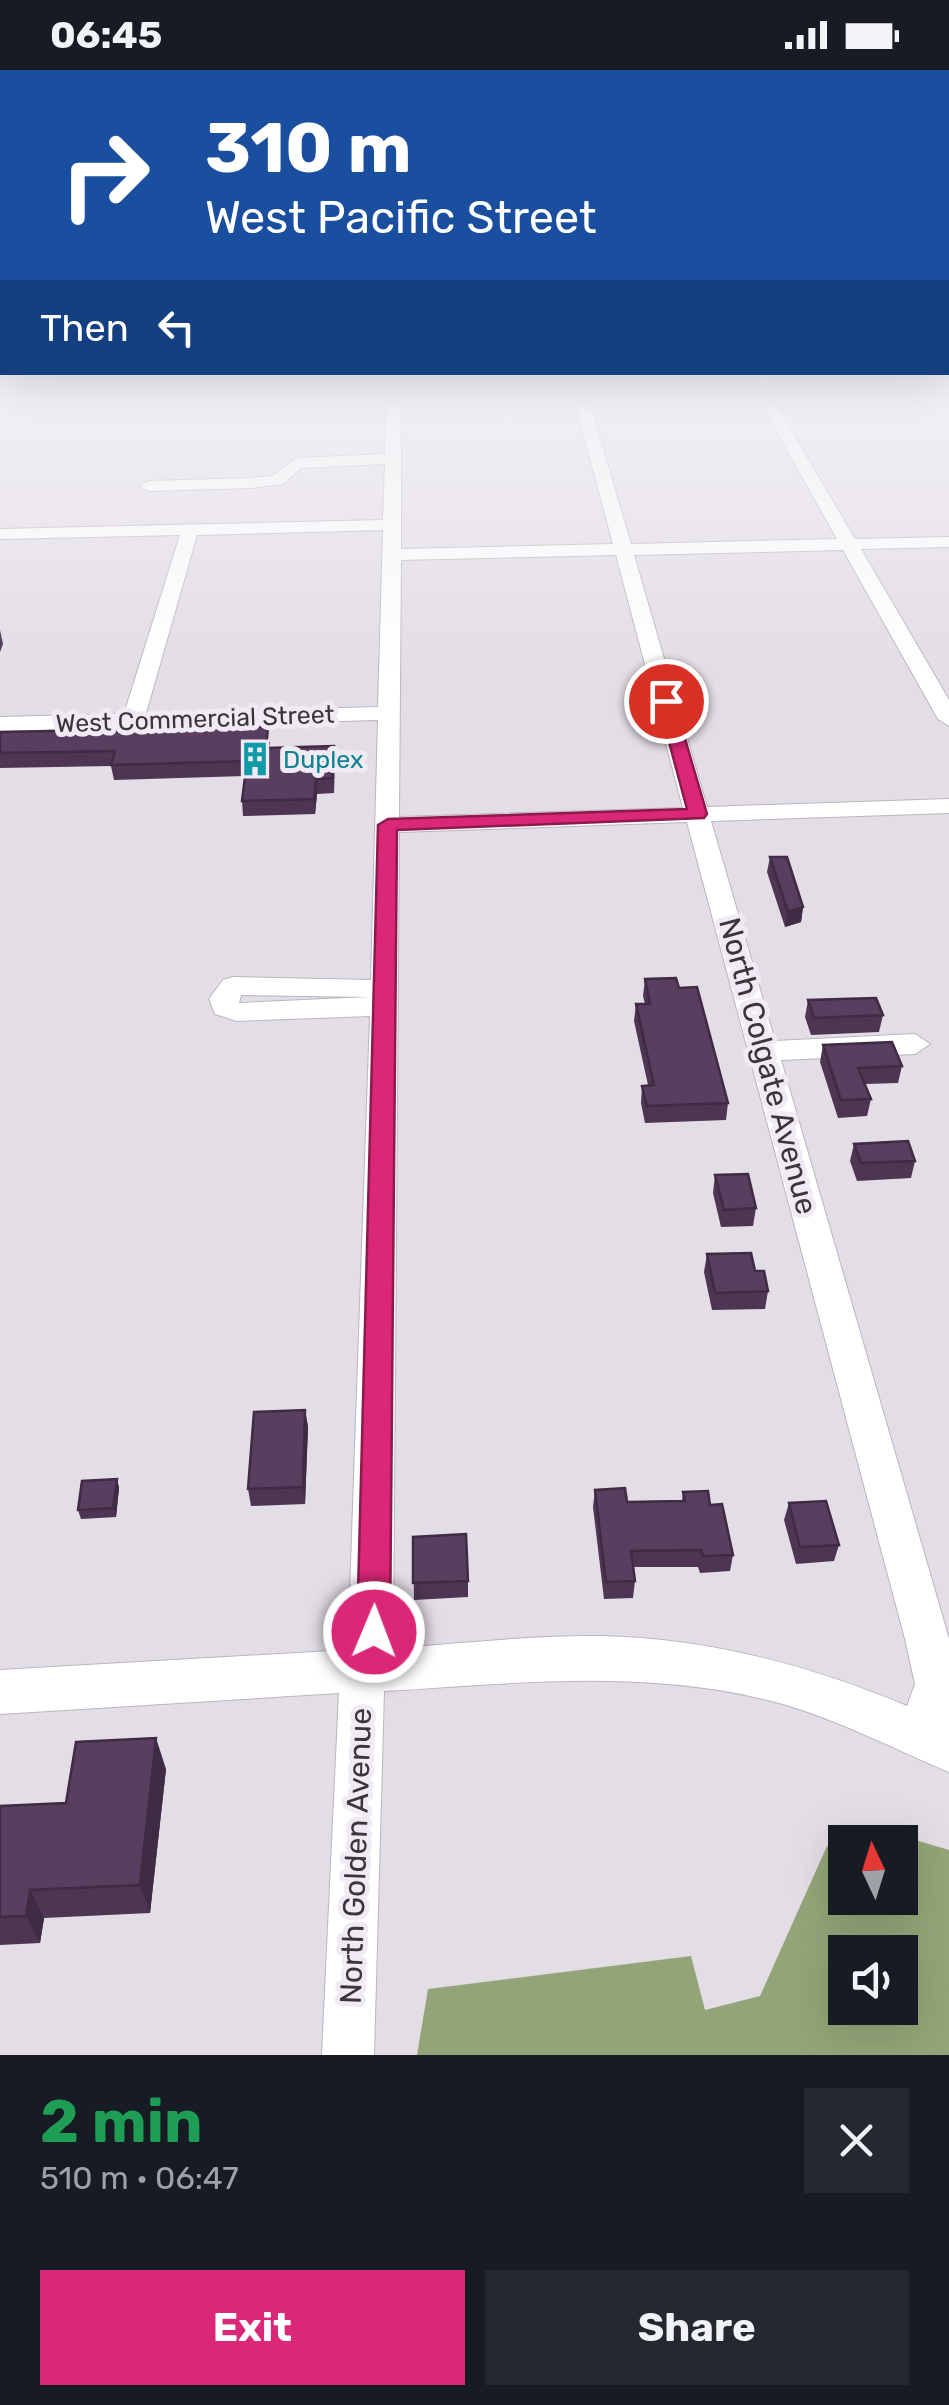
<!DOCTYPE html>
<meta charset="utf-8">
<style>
body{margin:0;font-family:Rubik,sans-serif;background:#242831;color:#f1f3f6;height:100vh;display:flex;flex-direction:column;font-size:38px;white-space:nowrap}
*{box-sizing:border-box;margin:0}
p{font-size:32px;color:#9ea1a6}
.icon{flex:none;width:55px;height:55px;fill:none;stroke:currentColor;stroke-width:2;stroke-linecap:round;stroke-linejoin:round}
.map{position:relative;height:1985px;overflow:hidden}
.side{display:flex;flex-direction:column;background:#171b24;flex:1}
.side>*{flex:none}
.hud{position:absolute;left:0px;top:0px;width:950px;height:305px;box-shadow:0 10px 40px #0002;background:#1a4fa0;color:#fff;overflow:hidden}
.needle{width:65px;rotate:356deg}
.buttons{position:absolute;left:828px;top:1755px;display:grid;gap:20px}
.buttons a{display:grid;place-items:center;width:90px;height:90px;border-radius:0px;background:#171b24;box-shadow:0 10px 40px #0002;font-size:50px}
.pin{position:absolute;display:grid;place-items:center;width:85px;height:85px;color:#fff;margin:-42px;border:5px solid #fff;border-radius:50%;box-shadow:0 2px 10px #0007}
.me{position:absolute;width:110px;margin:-55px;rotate:1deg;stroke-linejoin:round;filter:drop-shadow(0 0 8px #0008)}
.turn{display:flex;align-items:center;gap:35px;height:210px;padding:0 40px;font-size:45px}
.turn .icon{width:130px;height:130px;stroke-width:2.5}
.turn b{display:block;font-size:70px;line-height:85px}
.then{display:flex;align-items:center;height:95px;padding:0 40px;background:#0003;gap:20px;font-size:38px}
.round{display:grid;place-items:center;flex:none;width:105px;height:105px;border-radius:0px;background:#242831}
.head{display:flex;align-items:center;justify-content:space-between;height:170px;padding:0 40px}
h1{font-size:60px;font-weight:700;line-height:75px;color:#1e9e55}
.action{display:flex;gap:20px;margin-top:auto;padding:20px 40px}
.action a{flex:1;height:115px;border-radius:0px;background:#db2777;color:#fff;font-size:40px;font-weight:700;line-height:115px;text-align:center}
.action a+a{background:#242831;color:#f1f3f6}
.status{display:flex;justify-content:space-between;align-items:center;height:70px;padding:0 50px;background:#171b24;direction:ltr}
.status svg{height:28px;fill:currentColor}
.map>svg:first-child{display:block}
.forest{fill:#93a578;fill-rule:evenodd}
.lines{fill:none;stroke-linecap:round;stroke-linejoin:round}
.minor-casing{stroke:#bab5be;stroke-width:2}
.minor{fill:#fff;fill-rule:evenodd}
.wall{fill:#4d3553}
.shaded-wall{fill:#3f2b43}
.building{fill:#5a3e60;stroke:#3f2b43;stroke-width:2.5}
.route{fill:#db2777;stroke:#8e194d;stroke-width:2.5}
.labels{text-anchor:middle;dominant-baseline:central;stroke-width:10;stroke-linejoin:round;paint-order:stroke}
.far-street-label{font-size:25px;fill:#39373a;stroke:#f0eaf4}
.far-culture-label{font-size:25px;fill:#0d838f;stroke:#f0eaf4;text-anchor:start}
.street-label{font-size:30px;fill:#39373a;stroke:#f0eaf4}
</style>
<div class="status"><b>06:45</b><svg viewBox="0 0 49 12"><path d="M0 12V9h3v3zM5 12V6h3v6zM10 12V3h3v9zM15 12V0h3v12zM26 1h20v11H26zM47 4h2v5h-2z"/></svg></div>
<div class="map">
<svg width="949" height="1985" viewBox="0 0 949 1985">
<rect width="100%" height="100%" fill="#e3dde6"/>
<path class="forest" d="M 878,1759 L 949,1780 L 949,1985 L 417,1985 L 428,1919 L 691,1886 L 705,1940 L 760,1926 L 827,1776 ZM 845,1772 L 900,1772 L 900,1828 L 845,1828 ZM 845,1882 L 900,1882 L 900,1938 L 845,1938 Z"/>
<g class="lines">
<g class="minor-casing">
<path id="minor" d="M 387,328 L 401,328 L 401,479 L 613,474 L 574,328 L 588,328 L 631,474 L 837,469 L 758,328 L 772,328 L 855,469 L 949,467 L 949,477 L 861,479 L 949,630 L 949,656 L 938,649 L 843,480 L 634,485 L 707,737 L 949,729 L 949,743 L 711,751 L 775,971 L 915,964 L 930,974 L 915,984 L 781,990 L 949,1569 L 949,1702 C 892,1678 839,1650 779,1633 C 649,1598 518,1613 384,1621 L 374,1985 L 322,1985 L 339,1623 L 0,1644 L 0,1600 L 348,1580 L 370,946 L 237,951 L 215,944 L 209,929 L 223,910 L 233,907 L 371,910 L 378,650 L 0,661 L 0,647 L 124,644 L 180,465 L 0,469 L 0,459 L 383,450 L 385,394 L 301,398 L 283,414 L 252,418 L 148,421 L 140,416 L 148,411 L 252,408 L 272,406 L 297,388 L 385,384 ZM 383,460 L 378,637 L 146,643 L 197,465 ZM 616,485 L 683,738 L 399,747 L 401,490 ZM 687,752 L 905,1569 L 915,1614 L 907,1636 C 809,1595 707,1568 600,1566 C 532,1565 461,1574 393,1578 L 399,762 ZM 241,925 L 370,927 L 239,933 Z"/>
</g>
<use href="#minor" class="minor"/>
</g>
<g class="wall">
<polygon points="0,662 270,672 269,678 335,691 334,723 317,724 315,744 243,746 242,731 245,706 114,710 111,696 0,698"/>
<polygon points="770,787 803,837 801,852 785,857 767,802"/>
<polygon points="645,909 679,918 728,1033 726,1050 645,1053 641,1033 642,1016 648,1015 634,951 636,934 645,934 643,926"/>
<polygon points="808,930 883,945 879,962 811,965 805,947"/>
<polygon points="823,975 902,996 898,1013 865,1014 871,1029 867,1046 838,1048 820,992"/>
<polygon points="854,1074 915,1091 911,1108 857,1111 850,1091"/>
<polygon points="715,1105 756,1138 753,1156 721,1157 713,1123"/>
<polygon points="707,1184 755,1201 768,1221 765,1239 712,1240 704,1202"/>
<polygon points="305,1340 308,1357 305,1434 251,1436 248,1419"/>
<polygon points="117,1409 119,1418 116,1447 81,1449 78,1440"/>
<polygon points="595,1420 627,1432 682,1431 683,1422 710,1435 733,1485 730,1501 700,1503 698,1497 634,1497 635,1511 633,1528 604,1529 593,1437"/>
<polygon points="789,1433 839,1475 834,1491 796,1494 784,1450"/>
<polygon points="413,1467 468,1511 468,1527 414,1530"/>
<polygon points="166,1699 150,1843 44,1848 40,1873 0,1875 0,1736 66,1733"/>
</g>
<g class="shaded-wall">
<polygon points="0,560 3,574 0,582"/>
<polygon points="316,709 317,724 315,744 314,729"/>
<polygon points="803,837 801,852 785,857 788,842"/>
<polygon points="305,1340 308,1357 305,1434 303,1417"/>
<polygon points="117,1409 119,1418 116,1447 113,1438"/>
<polygon points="156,1668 166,1699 150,1843 140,1815"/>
<polygon points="30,1820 44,1848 40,1873 26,1846"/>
</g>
<g class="building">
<polygon points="268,657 266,678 334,676 332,708 316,709 314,729 242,731 247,691 111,695 115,681 0,683 0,662"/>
<polygon points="770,787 787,787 803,837 788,842"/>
<polygon points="676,908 679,918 697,917 728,1033 647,1036 642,1016 654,1015 636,934 650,934 645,909"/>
<polygon points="876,928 883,945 814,948 808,930"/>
<polygon points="892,972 902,996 858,998 871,1029 841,1030 823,975"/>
<polygon points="908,1071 915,1091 861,1093 854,1074"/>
<polygon points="748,1104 756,1138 724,1140 715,1105"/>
<polygon points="751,1183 755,1201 764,1201 768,1221 715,1223 707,1184"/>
<polygon points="305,1340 303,1417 248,1419 254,1342"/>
<polygon points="117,1409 113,1438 78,1440 82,1411"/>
<polygon points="625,1418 627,1432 685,1431 683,1422 708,1421 710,1435 722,1434 733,1485 703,1486 701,1480 631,1481 635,1511 606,1512 595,1420"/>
<polygon points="826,1431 839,1475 800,1477 789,1433"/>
<polygon points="466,1464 468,1511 413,1513 413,1467"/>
<polygon points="156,1668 140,1815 30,1820 26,1846 0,1847 0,1736 66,1733 76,1672"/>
</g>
<linearGradient id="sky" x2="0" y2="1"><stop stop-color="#92bced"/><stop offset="0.54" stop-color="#f2f0f4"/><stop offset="1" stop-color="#f2f0f4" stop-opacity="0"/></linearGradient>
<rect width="949" height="605" fill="url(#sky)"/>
<polygon class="route" points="666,626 674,631 707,744 704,748 397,760 390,1562 385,1573 374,1577 362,1573 357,1562 378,755 388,749 687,739 658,631"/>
<defs>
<g id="building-bare" transform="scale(2.7)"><path d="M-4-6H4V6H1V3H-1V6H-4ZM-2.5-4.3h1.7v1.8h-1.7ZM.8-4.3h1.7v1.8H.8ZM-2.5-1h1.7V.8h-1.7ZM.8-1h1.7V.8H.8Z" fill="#0f9aa8" stroke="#f0eaf4" stroke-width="2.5" paint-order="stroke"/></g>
</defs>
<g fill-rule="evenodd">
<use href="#building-bare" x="255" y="689"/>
</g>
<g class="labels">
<g class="far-street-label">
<text transform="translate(195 649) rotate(-2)">West Commercial Street</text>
</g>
<g class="far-culture-label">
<text x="283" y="689">Duplex</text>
</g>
<g class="street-label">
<text transform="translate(768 996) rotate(75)">North Colgate Avenue</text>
<text transform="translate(356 1786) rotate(-88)">North Golden Avenue</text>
</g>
</g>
</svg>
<div class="buttons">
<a><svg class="needle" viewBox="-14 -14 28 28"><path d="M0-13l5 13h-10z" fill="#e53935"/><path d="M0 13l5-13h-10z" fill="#9ea1a6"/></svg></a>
<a><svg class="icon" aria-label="sound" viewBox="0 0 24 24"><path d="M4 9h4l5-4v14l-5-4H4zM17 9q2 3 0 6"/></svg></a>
</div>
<div class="pin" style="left:666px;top:631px;background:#d93025"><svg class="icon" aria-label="arrive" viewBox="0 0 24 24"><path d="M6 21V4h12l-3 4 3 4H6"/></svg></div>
<svg class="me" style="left:374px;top:1562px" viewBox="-20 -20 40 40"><circle r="17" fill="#db2777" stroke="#fff" stroke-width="3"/><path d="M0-11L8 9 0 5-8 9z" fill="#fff"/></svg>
<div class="hud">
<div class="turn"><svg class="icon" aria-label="right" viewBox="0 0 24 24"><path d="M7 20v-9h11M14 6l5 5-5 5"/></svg><div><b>310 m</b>West Pacific Street</div></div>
<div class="then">Then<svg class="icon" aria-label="left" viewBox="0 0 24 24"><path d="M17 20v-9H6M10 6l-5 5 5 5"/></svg></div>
</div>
</div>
<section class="side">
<div class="head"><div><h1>2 min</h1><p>510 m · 06:47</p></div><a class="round"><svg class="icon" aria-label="close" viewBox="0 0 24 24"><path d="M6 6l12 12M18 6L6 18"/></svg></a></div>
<div class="action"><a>Exit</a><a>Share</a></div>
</section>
